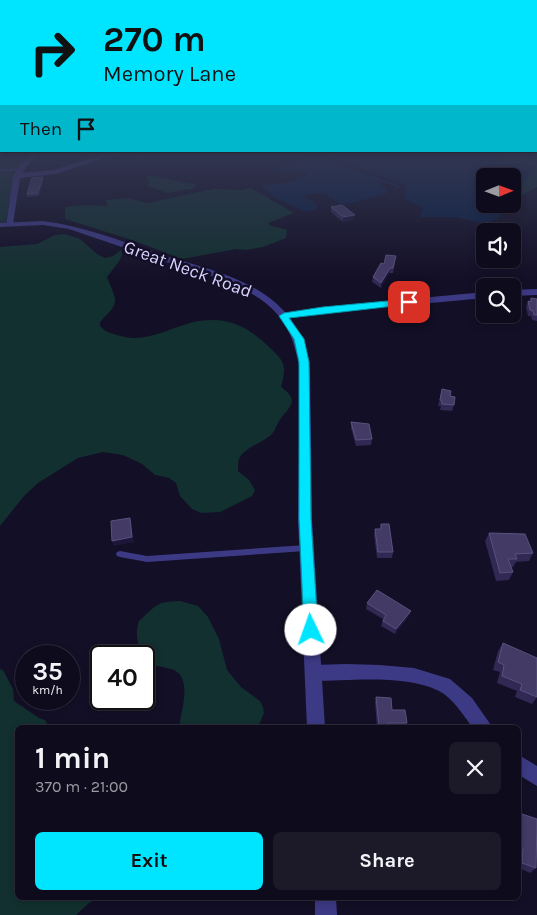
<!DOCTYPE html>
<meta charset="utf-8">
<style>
body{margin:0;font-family:Karla,sans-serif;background:#1c1929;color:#f1f3f6;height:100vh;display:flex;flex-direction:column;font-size:19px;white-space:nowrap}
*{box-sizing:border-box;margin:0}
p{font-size:16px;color:#9b9ba3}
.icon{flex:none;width:28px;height:28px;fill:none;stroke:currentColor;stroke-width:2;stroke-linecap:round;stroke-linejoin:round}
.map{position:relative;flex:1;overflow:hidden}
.side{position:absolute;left:15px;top:725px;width:506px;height:175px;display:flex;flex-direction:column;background:#0e0b1c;border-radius:8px;box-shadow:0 2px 8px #0003,0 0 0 1px #2e2b3b}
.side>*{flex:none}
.top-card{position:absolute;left:0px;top:0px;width:538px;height:152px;box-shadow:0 2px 8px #0003,0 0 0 1px #2e2b3b;background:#00e5ff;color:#111;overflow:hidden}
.needle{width:32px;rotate:89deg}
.tools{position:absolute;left:476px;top:168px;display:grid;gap:10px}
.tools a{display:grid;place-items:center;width:45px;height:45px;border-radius:8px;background:#0e0b1c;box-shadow:0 2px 8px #0003,0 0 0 1px #2e2b3b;font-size:25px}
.speed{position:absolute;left:15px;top:645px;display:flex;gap:10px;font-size:25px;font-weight:700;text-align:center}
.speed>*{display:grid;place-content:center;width:65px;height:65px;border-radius:50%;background:#0e0b1c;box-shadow:0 2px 8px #0003,0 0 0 1px #2e2b3b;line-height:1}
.speed small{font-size:12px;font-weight:400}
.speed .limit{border:2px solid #111;border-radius:8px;background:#fff;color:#111}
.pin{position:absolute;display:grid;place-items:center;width:42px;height:42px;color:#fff;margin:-21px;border-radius:10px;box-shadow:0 2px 8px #0006}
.me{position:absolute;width:55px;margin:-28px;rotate:357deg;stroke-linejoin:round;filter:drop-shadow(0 0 4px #0008)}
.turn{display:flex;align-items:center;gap:18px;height:105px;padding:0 20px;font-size:22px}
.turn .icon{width:65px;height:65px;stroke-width:2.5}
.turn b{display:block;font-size:35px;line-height:42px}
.then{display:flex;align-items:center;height:48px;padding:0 20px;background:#0003;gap:10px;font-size:19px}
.round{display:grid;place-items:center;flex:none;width:52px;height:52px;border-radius:8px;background:#1c1929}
.summary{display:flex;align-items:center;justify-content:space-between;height:85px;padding:0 20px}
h1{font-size:30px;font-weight:700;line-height:38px}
.button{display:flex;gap:10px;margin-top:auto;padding:10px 20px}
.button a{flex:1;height:58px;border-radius:8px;background:#00e5ff;color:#111;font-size:20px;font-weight:700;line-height:58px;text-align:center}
.button a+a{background:#1c1929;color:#f1f3f6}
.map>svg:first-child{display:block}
.green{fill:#12302f}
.water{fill:#0a1f44}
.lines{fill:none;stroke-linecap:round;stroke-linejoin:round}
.service{fill:#3d3a85;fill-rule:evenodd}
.minor{fill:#3d3a85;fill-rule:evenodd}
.tertiary{fill:#3d3a85;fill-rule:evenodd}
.wall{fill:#312854}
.shaded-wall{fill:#1d163a}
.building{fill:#433a66;stroke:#5a527e}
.route{fill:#00e5ff;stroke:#0095a6}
.labels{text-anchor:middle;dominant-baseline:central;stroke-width:5;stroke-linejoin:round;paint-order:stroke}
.street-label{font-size:18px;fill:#d9d4ff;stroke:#130f26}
</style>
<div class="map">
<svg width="537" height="915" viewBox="0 0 537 915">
<rect width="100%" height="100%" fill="#130f26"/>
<g class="green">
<polygon points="0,151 37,151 24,160 14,171 6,222 0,223"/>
<path d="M 507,151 L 537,151 L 537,187 L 515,199 L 513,193 C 520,184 530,178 535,167 C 524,160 512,166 500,161 L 501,157 Z"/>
<path d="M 149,176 C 166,177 179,183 196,184 L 195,188 L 168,193 L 147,186 L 149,183 L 146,177 Z"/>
<polygon points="251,188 294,213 268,223 271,226 285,229 287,230 286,238 263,247 246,250 236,249 182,259 132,240 65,219 65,207 84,205 107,206 106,200 128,198 147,203 214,189 241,190"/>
<path d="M 65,234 L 80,239 L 97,254 L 105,258 L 113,256 L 121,250 L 122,254 L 120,260 L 107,277 C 117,303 121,301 100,322 L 100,326 C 105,332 110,333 117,335 C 144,344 165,330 190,323 C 222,315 245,324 267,345 C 285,362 287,364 281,387 C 301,401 289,407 279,421 C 276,426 275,431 271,435 C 262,443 245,447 239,459 C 238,462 238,468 238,471 L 249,480 L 255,490 L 252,496 L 220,512 L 201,513 L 192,509 L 180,496 L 176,483 L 169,478 L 155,475 L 142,464 L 123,455 L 103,452 L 78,458 L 38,483 L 24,496 L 0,526 L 0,247 L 37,244 L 55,235 Z"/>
<path d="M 180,601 L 198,606 L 208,617 L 219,639 L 227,670 L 241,687 L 260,701 L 263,707 L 264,713 L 258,727 L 179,727 C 181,714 187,694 183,681 C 179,665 162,670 151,663 C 138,654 134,635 139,621 C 157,605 155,602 180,601 Z"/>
<polygon points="0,669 3,670 13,689 14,701 39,718 45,720 49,727 18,728 18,898 97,898 89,903 76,915 0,915"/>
</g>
<g class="water">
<path d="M 339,151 L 403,151 L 442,155 L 464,151 L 507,151 L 501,157 L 500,161 C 512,166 524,160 535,167 C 530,178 520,184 513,193 L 515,199 L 513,201 L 512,176 L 485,176 L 485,204 L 509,204 L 498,218 L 487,224 L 455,217 L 420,217 L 423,210 L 421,207 L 404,199 L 406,185 L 324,155 Z"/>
<polygon points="317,157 399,185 401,188 398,189 391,184 381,182 380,186 386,189 386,194 342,205 324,193 305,194 304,197 315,203 318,208 306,212 276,198 261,185 287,183 307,175 307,172 305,171 281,172 277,169"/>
</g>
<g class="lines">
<g class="service">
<polygon points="0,169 19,169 21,170 19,171 0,171"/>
<polygon points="306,545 309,546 310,548 309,550 306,551 147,562 120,557 117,556 116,554 117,552 120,551 147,556"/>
</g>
<g class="minor">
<polygon points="36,151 44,151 33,159 22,173 54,170 107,153 138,151 108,157 55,174 20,178 13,224 6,226 13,176 20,164"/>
<polygon points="253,151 261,151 261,152 258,154"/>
<polygon points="537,289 537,295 512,296 512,290"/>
<polygon points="485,292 485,298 323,313 284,319 279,316 284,313 323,307"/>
<path d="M 346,664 L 380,665 L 414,668 L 450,679 L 472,698 L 493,728 L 473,728 C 463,715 453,698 439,691 C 405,674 350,681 313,681 L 307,679 L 305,673 L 307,667 L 313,665 Z"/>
<polygon points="519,755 537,766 537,786 519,775"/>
</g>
<g class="tertiary">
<path d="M 43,221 C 82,226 119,240 156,253 C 199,267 251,276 283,310 C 300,327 306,348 310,371 L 312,519 L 325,728 L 307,728 L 298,519 L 300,371 C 296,351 292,331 278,315 C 251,284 204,274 166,262 C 134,251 101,240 69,229 L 43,225 L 0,227 L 0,223 Z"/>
<polygon points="315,898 336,898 337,915 315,915"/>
</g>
</g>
<g class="wall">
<polygon points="70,151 87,151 81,154"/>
<polygon points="44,179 39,196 27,197 27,194"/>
<polygon points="331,207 354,220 343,222 331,212"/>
<polygon points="396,256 393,273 389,273 381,288 372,282 373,277 384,264"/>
<polygon points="531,298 537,299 537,321 532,320 531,316 528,316 526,307 528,301 530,302"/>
<polygon points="442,389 450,396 454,405 452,411 440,410 441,406 438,406"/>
<polygon points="351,422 372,439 371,445 356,446 351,428"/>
<polygon points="381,524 393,552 392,558 377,558 374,535 375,529 380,529"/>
<polygon points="489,533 533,553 529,561 516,562 513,567 511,567 513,572 509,580 496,581 485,541"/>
<polygon points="367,603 409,616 395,634 381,626 383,619 366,609"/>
<polygon points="503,643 537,697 532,704 515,697 517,691 497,683 500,672 493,670 498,651"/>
<polygon points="376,697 392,710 407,723 405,728 377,728 375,702"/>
<polygon points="519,813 536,868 530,873 519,868"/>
</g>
<g class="shaded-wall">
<polygon points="80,151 87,151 81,154"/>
<polygon points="172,153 172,157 162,158 162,154"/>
<polygon points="146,156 146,159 136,160 136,157"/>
<polygon points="43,177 44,179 39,196 38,193"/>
<polygon points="355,215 354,220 343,222 343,217"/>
<polygon points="390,268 389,273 381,288 381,283"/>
<polygon points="130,518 134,542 114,546 112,541"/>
<polygon points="411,611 409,616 395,634 396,629"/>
</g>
<g class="building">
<polygon points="134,151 144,151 146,156 136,157"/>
<polygon points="160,151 171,151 172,153 162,154"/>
<polygon points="43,177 38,193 27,194 32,178"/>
<polygon points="342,205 355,215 343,217 331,207"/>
<polygon points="386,255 396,256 393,268 390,268 381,283 373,277 381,263 384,264"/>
<polygon points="531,298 537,299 537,315 534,315 533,311 530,310 528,301 531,302"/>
<polygon points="442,389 451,391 450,396 455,397 454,405 442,404 442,401 440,400"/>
<polygon points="351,422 369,424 372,439 356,440"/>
<polygon points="130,518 132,537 112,541 111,521"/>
<polygon points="381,524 389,524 393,552 378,552 375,529 381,529"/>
<polygon points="489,533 525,534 533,553 515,554 517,559 508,559 513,572 500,573"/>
<polygon points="377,590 411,611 396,629 383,621 386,615 367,603"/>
<polygon points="503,643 537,658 537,697 520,690 522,684 502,676 504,665 498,662"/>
<polygon points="376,697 391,698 392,710 405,710 407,723 388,723 388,726 379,726"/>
<polygon points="519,813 537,819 536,868 522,863 523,848 519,847"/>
</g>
<linearGradient id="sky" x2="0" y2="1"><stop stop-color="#0a0815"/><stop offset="0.54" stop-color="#333752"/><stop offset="1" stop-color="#333752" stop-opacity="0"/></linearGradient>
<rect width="537" height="279" fill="url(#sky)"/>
<polygon class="route" points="409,299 412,300 412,304 289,318 304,339 309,362 311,519 318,630 316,635 311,637 306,635 304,630 299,519 299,362 294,339 279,316 284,313 323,307"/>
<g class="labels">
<g class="street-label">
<text transform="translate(188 269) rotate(20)">Great Neck Road</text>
</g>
</g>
</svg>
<div class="tools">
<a><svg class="needle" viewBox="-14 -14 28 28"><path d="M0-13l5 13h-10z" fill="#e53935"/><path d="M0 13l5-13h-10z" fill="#9b9ba3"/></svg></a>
<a><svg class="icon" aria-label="sound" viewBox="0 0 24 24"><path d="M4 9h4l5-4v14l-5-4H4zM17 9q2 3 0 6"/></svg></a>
<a><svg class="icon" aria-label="search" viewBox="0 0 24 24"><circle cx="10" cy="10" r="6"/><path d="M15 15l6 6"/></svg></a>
</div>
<div class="speed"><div>35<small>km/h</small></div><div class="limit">40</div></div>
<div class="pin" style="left:409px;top:302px;background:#d93025"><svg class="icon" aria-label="arrive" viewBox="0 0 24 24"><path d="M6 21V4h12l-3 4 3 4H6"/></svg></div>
<svg class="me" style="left:311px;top:630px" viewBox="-20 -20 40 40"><circle r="19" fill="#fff"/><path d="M0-13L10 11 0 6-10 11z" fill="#00e5ff"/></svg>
<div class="top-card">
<div class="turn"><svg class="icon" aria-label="right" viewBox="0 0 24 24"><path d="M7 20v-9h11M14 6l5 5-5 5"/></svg><div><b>270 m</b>Memory Lane</div></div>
<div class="then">Then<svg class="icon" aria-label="arrive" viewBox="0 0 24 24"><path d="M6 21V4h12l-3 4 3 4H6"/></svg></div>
</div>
<section class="side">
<div class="summary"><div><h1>1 min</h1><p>370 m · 21:00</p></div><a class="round"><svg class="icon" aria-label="close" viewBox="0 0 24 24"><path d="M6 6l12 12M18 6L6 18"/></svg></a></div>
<div class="button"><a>Exit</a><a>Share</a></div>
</section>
</div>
